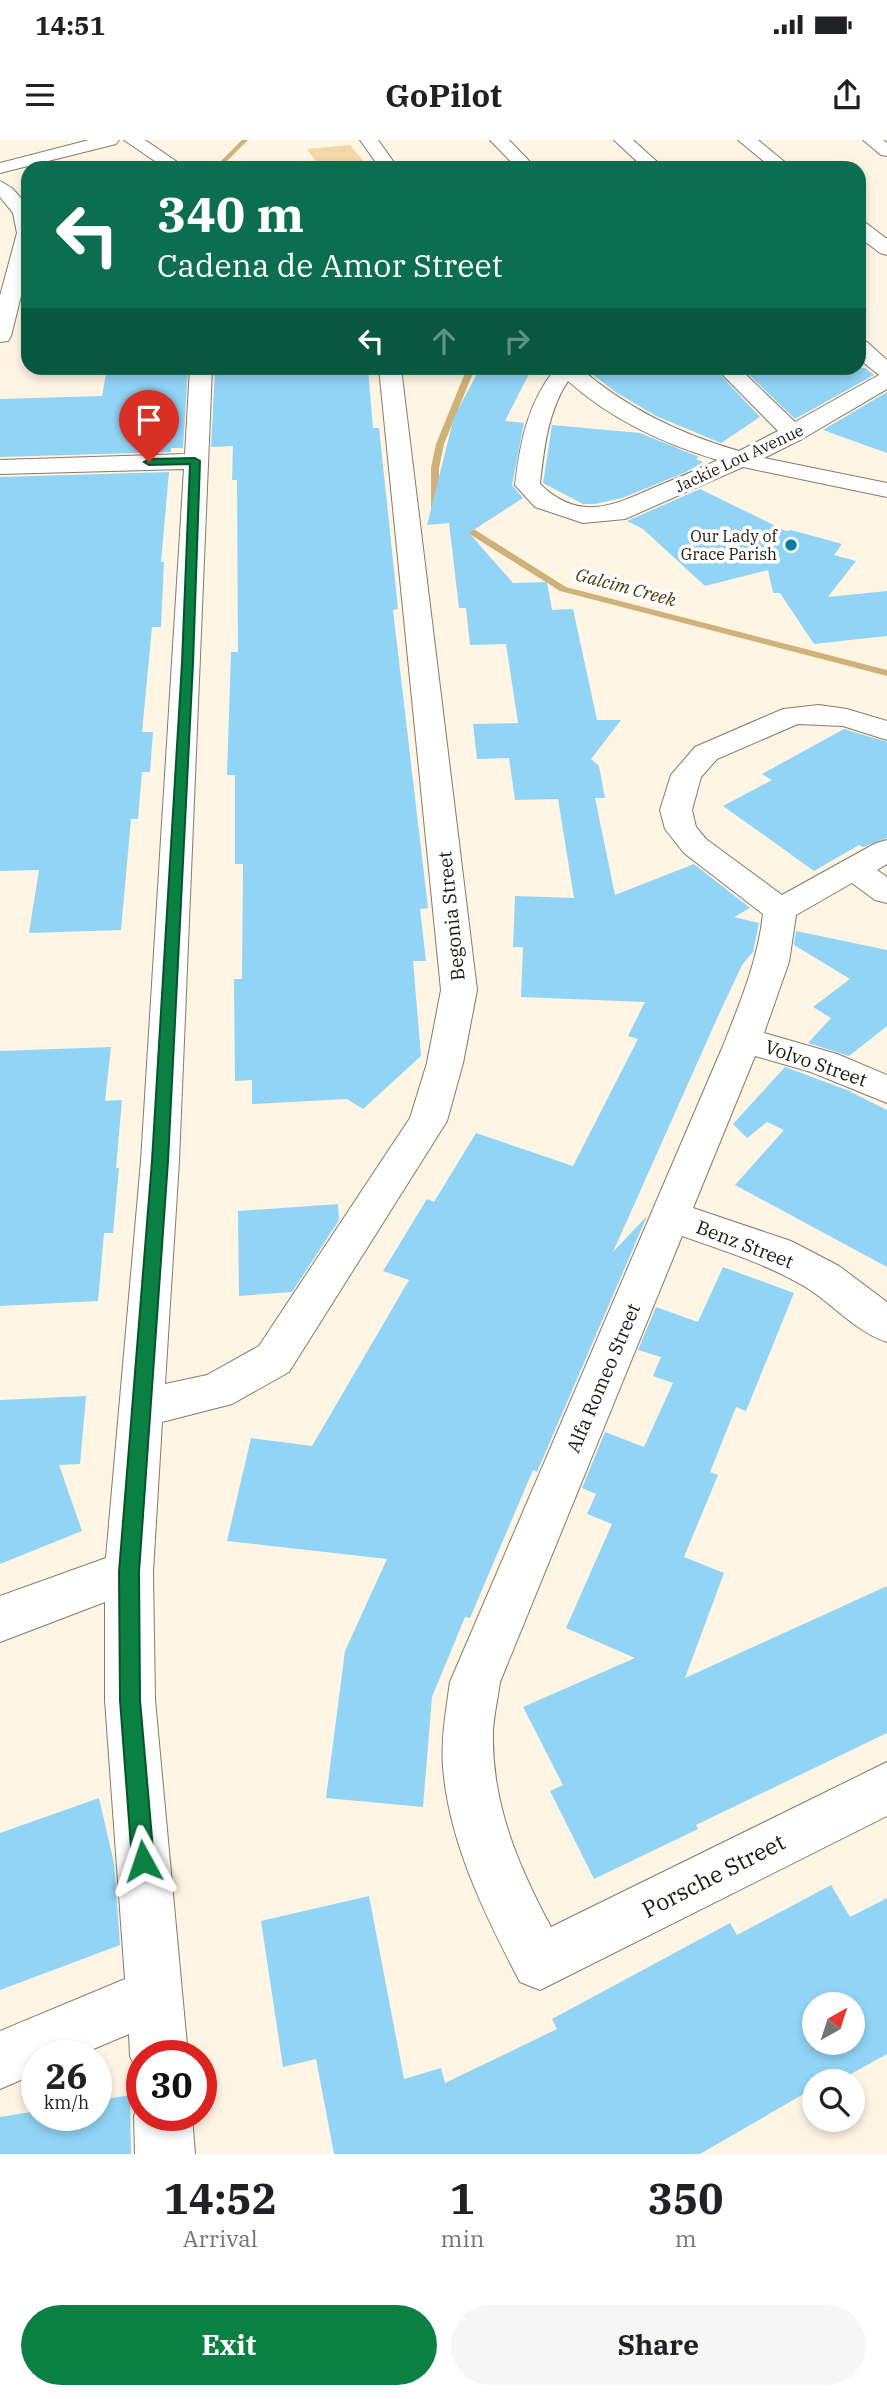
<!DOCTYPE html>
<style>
body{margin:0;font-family:"IBM Plex Serif",serif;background:#f6f6f6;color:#202124;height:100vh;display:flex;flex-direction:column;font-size:26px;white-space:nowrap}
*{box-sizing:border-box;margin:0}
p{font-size:23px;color:#757577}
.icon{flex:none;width:38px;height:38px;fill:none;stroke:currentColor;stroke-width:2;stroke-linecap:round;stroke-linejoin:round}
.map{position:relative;height:2014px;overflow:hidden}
.panel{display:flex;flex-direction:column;background:#fff;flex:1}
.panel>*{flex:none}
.top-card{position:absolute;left:21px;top:21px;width:845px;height:214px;border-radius:21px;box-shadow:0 4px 10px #0003;background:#0b6e4f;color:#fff;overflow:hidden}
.needle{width:46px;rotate:39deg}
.fabs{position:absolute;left:802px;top:1852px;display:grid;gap:14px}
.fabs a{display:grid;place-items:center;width:63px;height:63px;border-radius:50%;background:#fff;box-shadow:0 4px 10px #0003;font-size:35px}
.speed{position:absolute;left:21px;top:1900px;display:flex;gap:14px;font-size:35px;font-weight:700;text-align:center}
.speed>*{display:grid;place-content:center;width:91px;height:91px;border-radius:50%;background:#fff;box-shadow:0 4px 10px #0003;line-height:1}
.speed small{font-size:18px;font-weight:400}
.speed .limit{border:10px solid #d22;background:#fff;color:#111}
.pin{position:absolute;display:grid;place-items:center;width:60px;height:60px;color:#fff;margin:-72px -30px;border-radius:50% 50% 50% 0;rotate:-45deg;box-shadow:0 0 7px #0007}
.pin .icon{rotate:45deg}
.me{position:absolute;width:77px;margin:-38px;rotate:355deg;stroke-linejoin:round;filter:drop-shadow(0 0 5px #0008)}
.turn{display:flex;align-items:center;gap:24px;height:147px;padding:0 21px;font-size:32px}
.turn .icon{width:91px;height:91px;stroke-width:2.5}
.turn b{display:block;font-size:49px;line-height:60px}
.lanes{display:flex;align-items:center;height:66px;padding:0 21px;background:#0003;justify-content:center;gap:35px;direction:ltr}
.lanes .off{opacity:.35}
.eta{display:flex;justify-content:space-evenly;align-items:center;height:119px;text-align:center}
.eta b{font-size:42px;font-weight:800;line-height:49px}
.action{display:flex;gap:14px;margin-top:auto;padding:14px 21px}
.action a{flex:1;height:80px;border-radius:42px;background:#0b8043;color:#fff;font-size:28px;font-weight:800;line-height:80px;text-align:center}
.action a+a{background:#f6f6f6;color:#202124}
.status{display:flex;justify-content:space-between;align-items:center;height:49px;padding:0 35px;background:#fff;direction:ltr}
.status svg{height:19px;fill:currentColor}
header{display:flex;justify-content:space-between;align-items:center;height:91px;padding:0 21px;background:#fff;font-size:32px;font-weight:800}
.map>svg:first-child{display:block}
.green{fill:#f2d8a7}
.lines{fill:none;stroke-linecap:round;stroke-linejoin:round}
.stream{fill:#cfb279;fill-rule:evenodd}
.building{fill:#92d4f5;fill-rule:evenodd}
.minor-casing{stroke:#857b69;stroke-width:2}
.minor{fill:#fff;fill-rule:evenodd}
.route{fill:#0b8043;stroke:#07532c;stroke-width:2}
.poi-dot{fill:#0c7ca5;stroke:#fff;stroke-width:2.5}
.labels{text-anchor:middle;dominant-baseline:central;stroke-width:7;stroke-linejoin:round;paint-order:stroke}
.far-street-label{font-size:16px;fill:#1c1811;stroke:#fff}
.far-poi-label{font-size:16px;fill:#1c1811;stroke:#fff;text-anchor:end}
.far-water-label{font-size:18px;font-style:italic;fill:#4b3708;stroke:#fff}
.street-label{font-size:19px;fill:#1c1811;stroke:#fff}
.near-street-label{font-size:23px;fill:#1c1811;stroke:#fff}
</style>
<div class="status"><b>14:51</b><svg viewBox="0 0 49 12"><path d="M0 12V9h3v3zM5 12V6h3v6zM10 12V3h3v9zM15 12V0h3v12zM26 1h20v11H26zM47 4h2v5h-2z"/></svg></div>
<header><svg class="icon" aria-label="menu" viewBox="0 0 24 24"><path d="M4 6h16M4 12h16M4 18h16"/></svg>GoPilot<svg class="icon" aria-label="share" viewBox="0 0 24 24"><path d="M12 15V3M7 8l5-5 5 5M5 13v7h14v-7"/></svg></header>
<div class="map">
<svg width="887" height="2014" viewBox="0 0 887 2014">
<rect width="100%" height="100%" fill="#fef5e5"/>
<polygon class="green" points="350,5 369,28 321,28 307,9"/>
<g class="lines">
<g class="stream">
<polygon points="242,0 248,0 220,28 214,28"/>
<polygon points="467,228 475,228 444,304 439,328 439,368 435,370 431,368 431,328 436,304"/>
<polygon points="455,381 461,381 566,447 887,530 887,536 560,451 455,385"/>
</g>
</g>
<g class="building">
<polygon points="107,228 188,228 183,308 171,308 171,312 0,317 0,259 102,256"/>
<polygon points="215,228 368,228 373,288 379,288 384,335 398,469 393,470 428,768 420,769 426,821 413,821 421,916 363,969 347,959 252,964 252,940 235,941 234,839 242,839 243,724 235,724 235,635 227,635 231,512 238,512 237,340 232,340 233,306 211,307"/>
<polygon points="480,228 532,228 505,281 524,283 512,345 523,358 469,393 513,443 547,442 552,470 573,469 597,580 621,580 591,619 599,626 605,658 595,658 615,755 694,724 750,768 734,777 759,783 753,812 742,825 719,874 613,1112 647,1076 537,1332 533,1330 470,1478 465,1477 432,1557 423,1667 326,1658 345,1511 387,1419 227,1401 251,1298 312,1306 409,1140 383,1131 427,1059 434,1062 476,993 573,1026 638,899 628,896 645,862 521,857 523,807 513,807 515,756 574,758 558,659 515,660 509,618 477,619 473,584 518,583 506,504 470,505 466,468 459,468 449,383 427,385 454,277"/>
<polygon points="584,228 714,228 760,277 721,303 656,276 617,253"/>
<polygon points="742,228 865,228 874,235 795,279"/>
<polygon points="887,252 887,313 823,290"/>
<polygon points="552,285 640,293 699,317 696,319 703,322 686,332 622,358 595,364 583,364 543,343"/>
<polygon points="169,332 161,422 164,422 161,487 152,487 142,592 153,592 150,632 142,632 138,679 131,679 121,790 29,793 39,730 0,731 0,337"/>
<polygon points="700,349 786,391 791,390 842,404 834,415 856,421 828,457 887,451 887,496 814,504 780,453 773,453 768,430 705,446 643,389 627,381"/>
<polygon points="844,589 887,602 887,698 863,707 859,705 814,731 723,666 772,640 762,634"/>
<polygon points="796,791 887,810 887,886 849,916 808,903 831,878 813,867 850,839 794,805"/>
<polygon points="111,907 105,961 122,960 116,1028 119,1028 113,1093 104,1093 98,1161 0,1166 0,911"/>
<polygon points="785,927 847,950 887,970 887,1127 735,1045 784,990 767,982 747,998 733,984"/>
<polygon points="338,1064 339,1080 292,1152 239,1156 238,1071"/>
<polygon points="723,1127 794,1153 746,1271 736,1267 710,1332 718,1335 684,1417 724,1433 685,1538 887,1446 887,1593 696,1685 698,1689 594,1739 550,1651 563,1645 523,1567 635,1518 566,1488 612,1384 587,1374 596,1354 582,1348 605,1292 644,1307 673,1243 653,1236 661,1217 638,1210 656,1167 698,1182"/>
<polygon points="86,1256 80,1324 59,1325 82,1391 0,1424 0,1260"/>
<polygon points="99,1658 114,1723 120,1805 0,1850 0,1693"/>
<path d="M 831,1745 L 850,1777 L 887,1758 L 887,1914 L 840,1940 L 837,1934 L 826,1941 L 814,1941 L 814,1948 L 700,2014 L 334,2014 L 316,1919 L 283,1927 L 261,1781 L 369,1756 L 404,1939 L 441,1928 L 445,1943 L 557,1889 L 552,1879 L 730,1783 L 737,1795 ZM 814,1864 L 852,1864 L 852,1902 L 814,1902 Z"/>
<polygon points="130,1955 131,2014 0,2014 0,1977 37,1971 37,1976 96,1976 96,1961"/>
</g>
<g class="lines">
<g class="minor-casing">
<g id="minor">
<polygon points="89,0 119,0 116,4 0,33 0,23"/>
<polygon points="124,0 145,0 186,28 165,28"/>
<polygon points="360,0 378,0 398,28 380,28"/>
<polygon points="490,0 509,0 536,28 517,28"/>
<polygon points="614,0 633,0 664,28 644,28"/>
<polygon points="738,0 758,0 792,28 772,28"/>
<polygon points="863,0 883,0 887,3 887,16 881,15"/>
<polygon points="0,41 12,48 28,66 28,128 11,196 8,201 0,202 0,156 17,93 13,73 0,57"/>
<polygon points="859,81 866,83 887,99 887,115 880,113 859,97"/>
<path d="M 859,201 L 867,202 L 887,220 L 887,249 L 802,299 L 764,318 L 887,343 L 887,357 L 743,327 L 625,379 L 583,383 L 535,367 L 515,345 C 520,302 528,262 556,228 L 580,228 C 626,268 680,294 739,311 L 778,291 L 716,228 L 739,228 L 795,282 L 879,235 L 859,219 ZM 568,241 C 611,279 663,304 718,320 C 697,330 675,339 653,348 C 611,367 578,381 540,344 C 544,308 548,271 568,241 Z"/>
<polygon points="190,228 212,228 179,1021 165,1244 207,1235 259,1206 410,978 427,923 441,850 379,228 401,228 477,850 463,923 447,981 289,1232 232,1264 162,1282 153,1432 155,1560 188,1916 142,1916 142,1938 139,1936 130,1916 129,1894 77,1916 37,1916 37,1933 0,1949 0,1891 125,1839 105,1560 105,1462 0,1502 0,1456 106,1418 141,1021 184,329 0,334 0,320 185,314"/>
<path d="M 819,565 L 847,569 L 887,581 L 887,600 L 843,586 L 798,584 L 717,619 L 701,637 L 692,670 L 696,687 L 706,699 L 782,755 L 876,703 L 887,700 L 887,724 L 877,730 L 887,737 L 887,763 L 875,760 L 852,743 L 796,775 L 789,822 L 764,893 L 837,914 L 887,935 L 887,963 L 811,932 L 755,916 L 693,1068 L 791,1101 L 839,1126 L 887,1162 L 887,1202 C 856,1192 834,1165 807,1148 C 767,1124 725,1111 682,1096 L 500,1542 C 498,1558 494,1574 493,1591 C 491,1662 518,1726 551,1787 L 887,1622 L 887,1676 L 540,1850 L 520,1842 C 485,1775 449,1703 443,1627 C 441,1598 446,1571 450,1542 L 723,906 C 740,863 758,820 763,774 L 684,713 L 665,689 L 660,670 L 671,635 L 695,607 L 783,569 Z"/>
<polygon points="142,1956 142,1976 192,1976 195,2014 135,2014 134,1976"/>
</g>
</g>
<use href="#minor" class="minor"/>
</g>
<polygon class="route" points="195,318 200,321 193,523 168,1021 139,1432 140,1560 154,1721 151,1729 143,1732 135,1729 132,1721 120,1560 119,1432 152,1021 182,523 190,324 149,325 144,322 149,319"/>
<circle class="poi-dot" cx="791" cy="405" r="7"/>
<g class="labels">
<g class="far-street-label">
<text transform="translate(739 318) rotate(-25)">Jackie Lou Avenue</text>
</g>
<g class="far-poi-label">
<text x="777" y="396">Our Lady of<tspan x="777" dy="18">Grace Parish</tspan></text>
</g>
<g class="far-water-label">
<text transform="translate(626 447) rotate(15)">Galcim Creek</text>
</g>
<g class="street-label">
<text transform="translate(451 776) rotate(-96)">Begonia Street</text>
<text transform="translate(816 923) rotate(19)">Volvo Street</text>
<text transform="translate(745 1104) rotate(21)">Benz Street</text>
<text transform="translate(603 1238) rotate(-67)">Alfa Romeo Street</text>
</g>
<g class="near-street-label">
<text transform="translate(713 1735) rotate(-27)">Porsche Street</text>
</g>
</g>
</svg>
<div class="fabs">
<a><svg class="needle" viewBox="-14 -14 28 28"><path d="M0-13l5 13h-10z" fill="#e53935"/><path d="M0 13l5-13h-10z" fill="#757577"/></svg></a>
<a><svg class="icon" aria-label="search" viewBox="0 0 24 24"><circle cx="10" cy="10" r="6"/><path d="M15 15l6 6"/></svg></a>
</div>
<div class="speed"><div>26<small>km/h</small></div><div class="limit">30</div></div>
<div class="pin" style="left:149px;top:322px;background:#d93025"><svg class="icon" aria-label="arrive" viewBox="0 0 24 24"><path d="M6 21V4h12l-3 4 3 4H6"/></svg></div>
<svg class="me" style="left:143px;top:1721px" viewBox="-20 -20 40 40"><path d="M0-17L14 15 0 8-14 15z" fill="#0b8043" stroke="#fff" stroke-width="4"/></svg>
<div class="top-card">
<div class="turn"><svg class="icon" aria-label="left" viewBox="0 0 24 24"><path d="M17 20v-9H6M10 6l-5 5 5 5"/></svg><div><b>340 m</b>Cadena de Amor Street</div></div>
<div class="lanes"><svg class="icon" aria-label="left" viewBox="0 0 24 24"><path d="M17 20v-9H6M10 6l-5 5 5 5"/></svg><svg class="icon off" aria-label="ahead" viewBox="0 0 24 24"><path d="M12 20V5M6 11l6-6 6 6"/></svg><svg class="icon off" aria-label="right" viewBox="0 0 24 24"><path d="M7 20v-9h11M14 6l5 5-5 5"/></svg></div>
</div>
</div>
<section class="panel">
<div class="eta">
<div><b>14:52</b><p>Arrival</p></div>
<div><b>1</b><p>min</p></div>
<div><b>350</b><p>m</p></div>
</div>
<div class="action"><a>Exit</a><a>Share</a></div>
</section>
